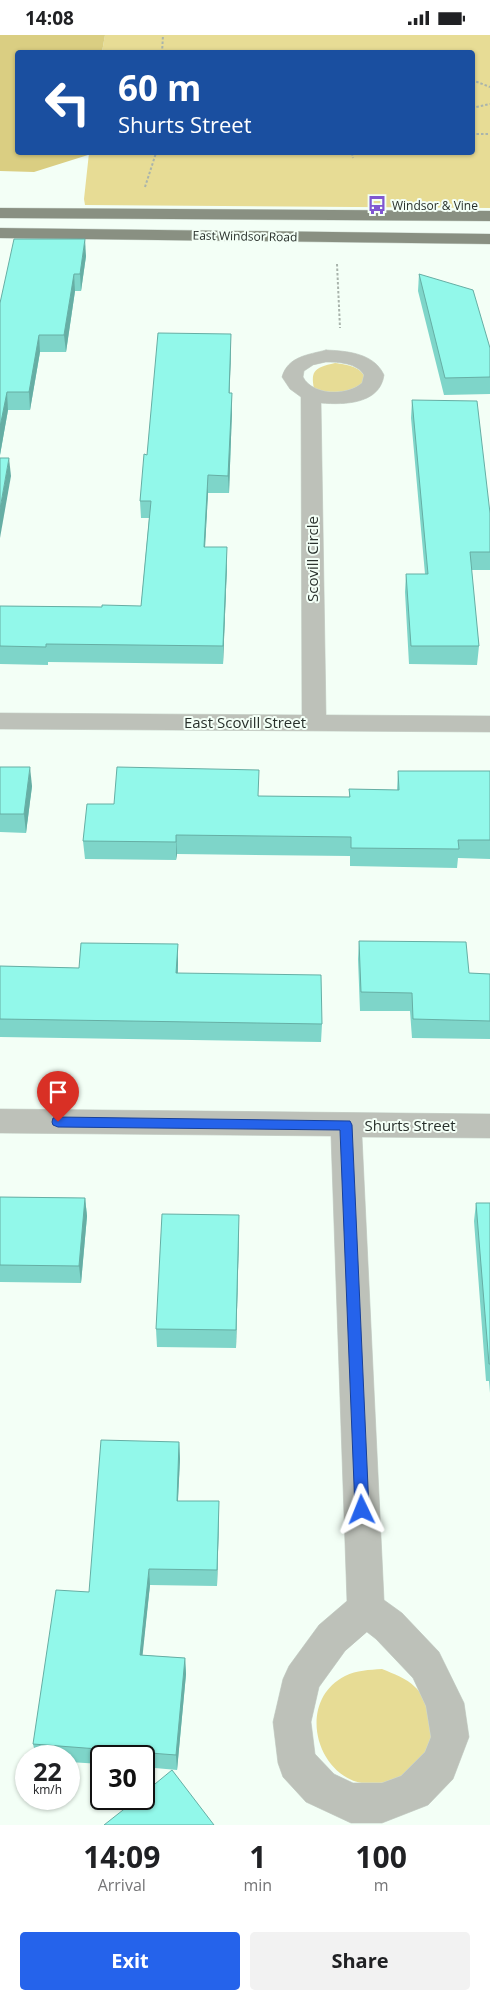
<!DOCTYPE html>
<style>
body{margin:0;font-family:"Open Sans",sans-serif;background:#f2f2f2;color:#202124;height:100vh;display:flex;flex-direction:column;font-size:19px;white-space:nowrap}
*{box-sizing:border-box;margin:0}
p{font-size:16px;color:#757577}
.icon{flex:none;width:28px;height:28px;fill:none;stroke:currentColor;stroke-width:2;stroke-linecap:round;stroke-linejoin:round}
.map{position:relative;height:1790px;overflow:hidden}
.sheet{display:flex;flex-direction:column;background:#fff;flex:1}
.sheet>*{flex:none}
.hud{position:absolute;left:15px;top:15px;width:460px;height:105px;border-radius:5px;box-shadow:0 1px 4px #0004;background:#1a4fa0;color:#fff;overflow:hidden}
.speed{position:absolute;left:15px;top:1710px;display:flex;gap:10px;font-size:25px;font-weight:700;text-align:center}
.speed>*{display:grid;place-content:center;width:65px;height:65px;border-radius:50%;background:#fff;box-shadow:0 1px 4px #0004;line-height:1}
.speed small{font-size:12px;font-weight:400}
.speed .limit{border:2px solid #111;border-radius:8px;background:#fff;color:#111}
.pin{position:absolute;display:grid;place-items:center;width:42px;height:42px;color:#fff;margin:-51px -21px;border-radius:50% 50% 50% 0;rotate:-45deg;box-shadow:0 0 5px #0007}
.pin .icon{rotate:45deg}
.me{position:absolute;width:55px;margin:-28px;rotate:358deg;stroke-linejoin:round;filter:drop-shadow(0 0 4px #0008)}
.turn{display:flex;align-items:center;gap:18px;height:105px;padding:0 20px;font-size:22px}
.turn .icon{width:65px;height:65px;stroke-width:2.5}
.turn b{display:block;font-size:35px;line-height:42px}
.eta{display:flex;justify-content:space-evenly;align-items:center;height:85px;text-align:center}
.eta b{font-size:30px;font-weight:700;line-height:35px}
.button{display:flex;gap:10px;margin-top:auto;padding:10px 20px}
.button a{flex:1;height:58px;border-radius:5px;background:#2563eb;color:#fff;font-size:20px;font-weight:700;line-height:58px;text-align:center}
.button a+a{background:#f2f2f2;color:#202124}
.status{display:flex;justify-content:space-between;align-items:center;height:35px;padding:0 25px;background:#fff;direction:ltr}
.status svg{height:14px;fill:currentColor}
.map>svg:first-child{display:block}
.green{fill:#e7dc95}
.forest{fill:#dace82}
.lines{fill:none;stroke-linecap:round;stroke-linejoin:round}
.minor-casing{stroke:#cedad1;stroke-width:1}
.major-casing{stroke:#cedad1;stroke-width:1}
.path{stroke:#a9b4ac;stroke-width:2;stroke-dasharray:2.5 2;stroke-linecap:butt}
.minor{fill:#bdc1b9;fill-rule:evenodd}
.major{fill:#899082;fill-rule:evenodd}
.wall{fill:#7ed5c9}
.shaded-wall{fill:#66aea4}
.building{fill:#92f8ea;stroke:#66aea4}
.route{fill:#2563eb;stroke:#184099}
.labels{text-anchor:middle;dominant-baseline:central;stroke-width:4;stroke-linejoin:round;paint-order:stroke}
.far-poi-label{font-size:12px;fill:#28302b;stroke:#f3fff6;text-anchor:start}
.far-street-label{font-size:12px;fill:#28302b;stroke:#f3fff6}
.street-label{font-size:15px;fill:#28302b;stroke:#f3fff6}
</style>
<div class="status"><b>14:08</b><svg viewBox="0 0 49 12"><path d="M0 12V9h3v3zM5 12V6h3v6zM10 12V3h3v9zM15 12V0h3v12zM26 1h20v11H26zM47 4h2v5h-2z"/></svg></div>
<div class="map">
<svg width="490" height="1790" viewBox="0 0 490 1790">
<rect width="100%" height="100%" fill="#f3fff6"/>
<g class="green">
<polygon points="105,0 490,0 490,173 85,170 84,164 89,118 472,118 472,18 102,17"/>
<path d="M 335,328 C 347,330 362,331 366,345 L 354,357 L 315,358 C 310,336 313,333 335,328 Z"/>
<path d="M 382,1634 C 394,1639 406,1643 415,1652 C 427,1662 435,1689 434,1704 C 433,1716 424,1724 416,1732 C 400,1748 399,1747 377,1749 C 319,1754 292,1668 345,1641 C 357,1635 369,1635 382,1634 Z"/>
</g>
<polygon class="forest" points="0,0 105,0 102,17 18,18 18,118 89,118 88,120 34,137 0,136"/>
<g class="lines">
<g class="minor-casing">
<g id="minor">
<path d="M 326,315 C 347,316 374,318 384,340 C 380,369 345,370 321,368 L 326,680 L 490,681 L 490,697 L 0,694 L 0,678 L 302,680 L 301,362 L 290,354 L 282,342 C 288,321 308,320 326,315 ZM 326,327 C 339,327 357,328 364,340 L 362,348 C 347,361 313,361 303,342 L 304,336 L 313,330 Z"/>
<path d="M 0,1074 L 490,1079 L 490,1103 L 362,1102 L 384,1565 L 402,1578 L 439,1617 L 464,1668 L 469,1702 L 453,1744 L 428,1770 L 382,1788 L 351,1788 L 306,1767 L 283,1742 L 278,1728 L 273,1687 L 283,1644 L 289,1631 L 319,1590 L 347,1566 L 331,1101 L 0,1098 ZM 367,1597 L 376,1604 L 413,1643 L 426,1671 L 431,1702 L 425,1717 L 401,1741 L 382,1748 L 353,1748 L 334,1739 L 315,1719 L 311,1687 L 319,1652 L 345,1616 Z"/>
</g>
</g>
<g class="major-casing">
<g id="major">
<polygon points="0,173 490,176 490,186 0,183"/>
<polygon points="0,193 490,199 490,209 0,203"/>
</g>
</g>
<g class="path">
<polyline points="162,18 163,0"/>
<polyline points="472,45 490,52"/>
<polyline points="472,73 490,69"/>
<polyline points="472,99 490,99"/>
<polyline points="352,118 353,123"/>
<polyline points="145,152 156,118"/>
<polyline points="337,229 340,293"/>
</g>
<use href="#minor" class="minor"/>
<use href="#major" class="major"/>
</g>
<g class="wall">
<polygon points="86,221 81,256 75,256 66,317 40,317 30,375 8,375 0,420 0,268"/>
<polygon points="419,239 490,313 490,359 444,360 418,256"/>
<polygon points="231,316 229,358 232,375 229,458 208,458 205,512 227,530 223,629 48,627 48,630 0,629 0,571 102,572 141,571 149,483 141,483 140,466 147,420"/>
<polygon points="412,365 490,478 490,535 471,535 479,611 477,630 409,629 405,557 406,539 425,539 411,383"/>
<polygon points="0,732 32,751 26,798 0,797"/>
<polygon points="398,736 490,736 490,824 458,823 457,833 350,831 350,821 177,819 176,825 85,824 83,806 114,769 259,761 349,762 349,754 397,755"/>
<polygon points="359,906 469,938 490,939 490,1004 412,1003 410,976 360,976 358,924"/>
<polygon points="178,909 178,938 322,989 321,1007 0,1002 0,931 79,933"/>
<polygon points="0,1162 85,1163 87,1181 81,1248 0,1247"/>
<polygon points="476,1168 490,1168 490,1358 489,1346 486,1346 474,1186"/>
<polygon points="239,1198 236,1313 157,1312 156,1294"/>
<polygon points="179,1407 180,1424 178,1466 219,1483 217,1551 150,1550 142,1620 185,1623 186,1639 177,1735 144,1732 144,1721 101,1721 101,1729 69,1727 69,1721 36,1721 33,1709 89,1557"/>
</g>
<g class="shaded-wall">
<polygon points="85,204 86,221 81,256 80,239"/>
<polygon points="74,239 75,256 66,317 64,300"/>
<polygon points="231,299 231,316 229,375 229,358"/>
<polygon points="39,300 40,317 30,375 29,357"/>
<polygon points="7,357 8,375 0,420 0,392"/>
<polygon points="232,358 232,375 229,458 228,441"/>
<polygon points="9,423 11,441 0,503 0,474"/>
<polygon points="208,440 208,458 204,530 204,512"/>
<polygon points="227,512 227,530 223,629 223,611"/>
<polygon points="30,732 32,751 26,798 24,779"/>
<polygon points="176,800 177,819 176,825"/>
<polygon points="178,909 178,927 177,956 176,938"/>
<polygon points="85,1163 87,1181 81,1248 79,1231"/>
<polygon points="239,1180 239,1198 236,1313 236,1295"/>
<polygon points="179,1407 180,1424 177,1482 177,1466"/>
<polygon points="219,1466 219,1483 217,1551 217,1535"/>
<polygon points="149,1534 150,1550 141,1635 140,1620"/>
<polygon points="185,1623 186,1639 177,1735 176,1720"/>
</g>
<g class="building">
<polygon points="14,204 85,204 80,239 74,239 64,300 39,300 29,357 7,357 0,392 0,268"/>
<polygon points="419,239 473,255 490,313 490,342 445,343"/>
<polygon points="158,298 231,299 229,358 232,358 228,441 208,440 204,512 227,512 223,611 46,609 46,612 0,611 0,571 102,572 102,570 141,571 151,466 140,466 144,419 147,420"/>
<polygon points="412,365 477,366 490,478 490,517 470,517 479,611 411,611 406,539 428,539"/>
<polygon points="0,423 9,423 0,474"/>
<polygon points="0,732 30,732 24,779 0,779"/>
<polygon points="117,732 259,735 258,761 350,762 349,754 399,755 398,736 490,736 490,805 458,805 459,814 351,813 351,802 176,800 176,807 83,806 87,769 114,769"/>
<polygon points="359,906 466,907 469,938 490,939 490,986 413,984 412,958 361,957"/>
<polygon points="81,908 178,909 176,938 321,940 322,989 0,984 0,931 79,933"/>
<polygon points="0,1162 85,1163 79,1231 0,1230"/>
<polygon points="476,1168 490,1168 490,1329 489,1329"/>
<polygon points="162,1179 239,1180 236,1295 156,1294"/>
<polygon points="101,1405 179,1407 177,1466 219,1466 217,1535 149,1534 140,1620 185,1623 176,1720 33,1709 56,1555 89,1557"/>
<polygon points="172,1735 214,1790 104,1790 137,1764 144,1764 144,1758"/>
</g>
<polygon class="route" points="58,1082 350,1086 352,1090 369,1475 367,1480 362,1482 357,1480 355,1475 340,1095 58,1092 53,1090 52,1087 53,1083"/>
<defs>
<g id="bus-bare" transform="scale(1.5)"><path d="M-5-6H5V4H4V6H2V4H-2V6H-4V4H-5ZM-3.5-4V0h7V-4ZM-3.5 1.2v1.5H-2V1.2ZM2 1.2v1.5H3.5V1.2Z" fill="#8057d1" stroke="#f3fff6" stroke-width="2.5" paint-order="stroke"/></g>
</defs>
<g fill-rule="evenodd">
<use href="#bus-bare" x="377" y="170"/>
</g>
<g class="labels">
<g class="far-poi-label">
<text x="392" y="170">Windsor &amp; Vine</text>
</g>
<g class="far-street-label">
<text transform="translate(245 201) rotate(1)">East Windsor Road</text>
</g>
<g class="street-label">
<text transform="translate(312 524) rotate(-90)">Scovill Circle</text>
<text x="245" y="687">East Scovill Street</text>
<text x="410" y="1090">Shurts Street</text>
</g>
</g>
</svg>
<div class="speed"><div>22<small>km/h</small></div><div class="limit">30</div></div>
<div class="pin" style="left:58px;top:1087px;background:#d93025"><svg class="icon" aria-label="arrive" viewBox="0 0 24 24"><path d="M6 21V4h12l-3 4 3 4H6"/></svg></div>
<svg class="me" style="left:362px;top:1475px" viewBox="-20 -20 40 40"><path d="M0-17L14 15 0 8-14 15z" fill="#2563eb" stroke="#fff" stroke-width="4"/></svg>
<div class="hud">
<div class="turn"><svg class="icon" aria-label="left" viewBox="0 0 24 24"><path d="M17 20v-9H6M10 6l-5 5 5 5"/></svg><div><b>60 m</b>Shurts Street</div></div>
</div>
</div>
<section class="sheet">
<div class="eta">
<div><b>14:09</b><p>Arrival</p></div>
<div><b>1</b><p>min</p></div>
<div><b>100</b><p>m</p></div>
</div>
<div class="button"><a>Exit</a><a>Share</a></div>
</section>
